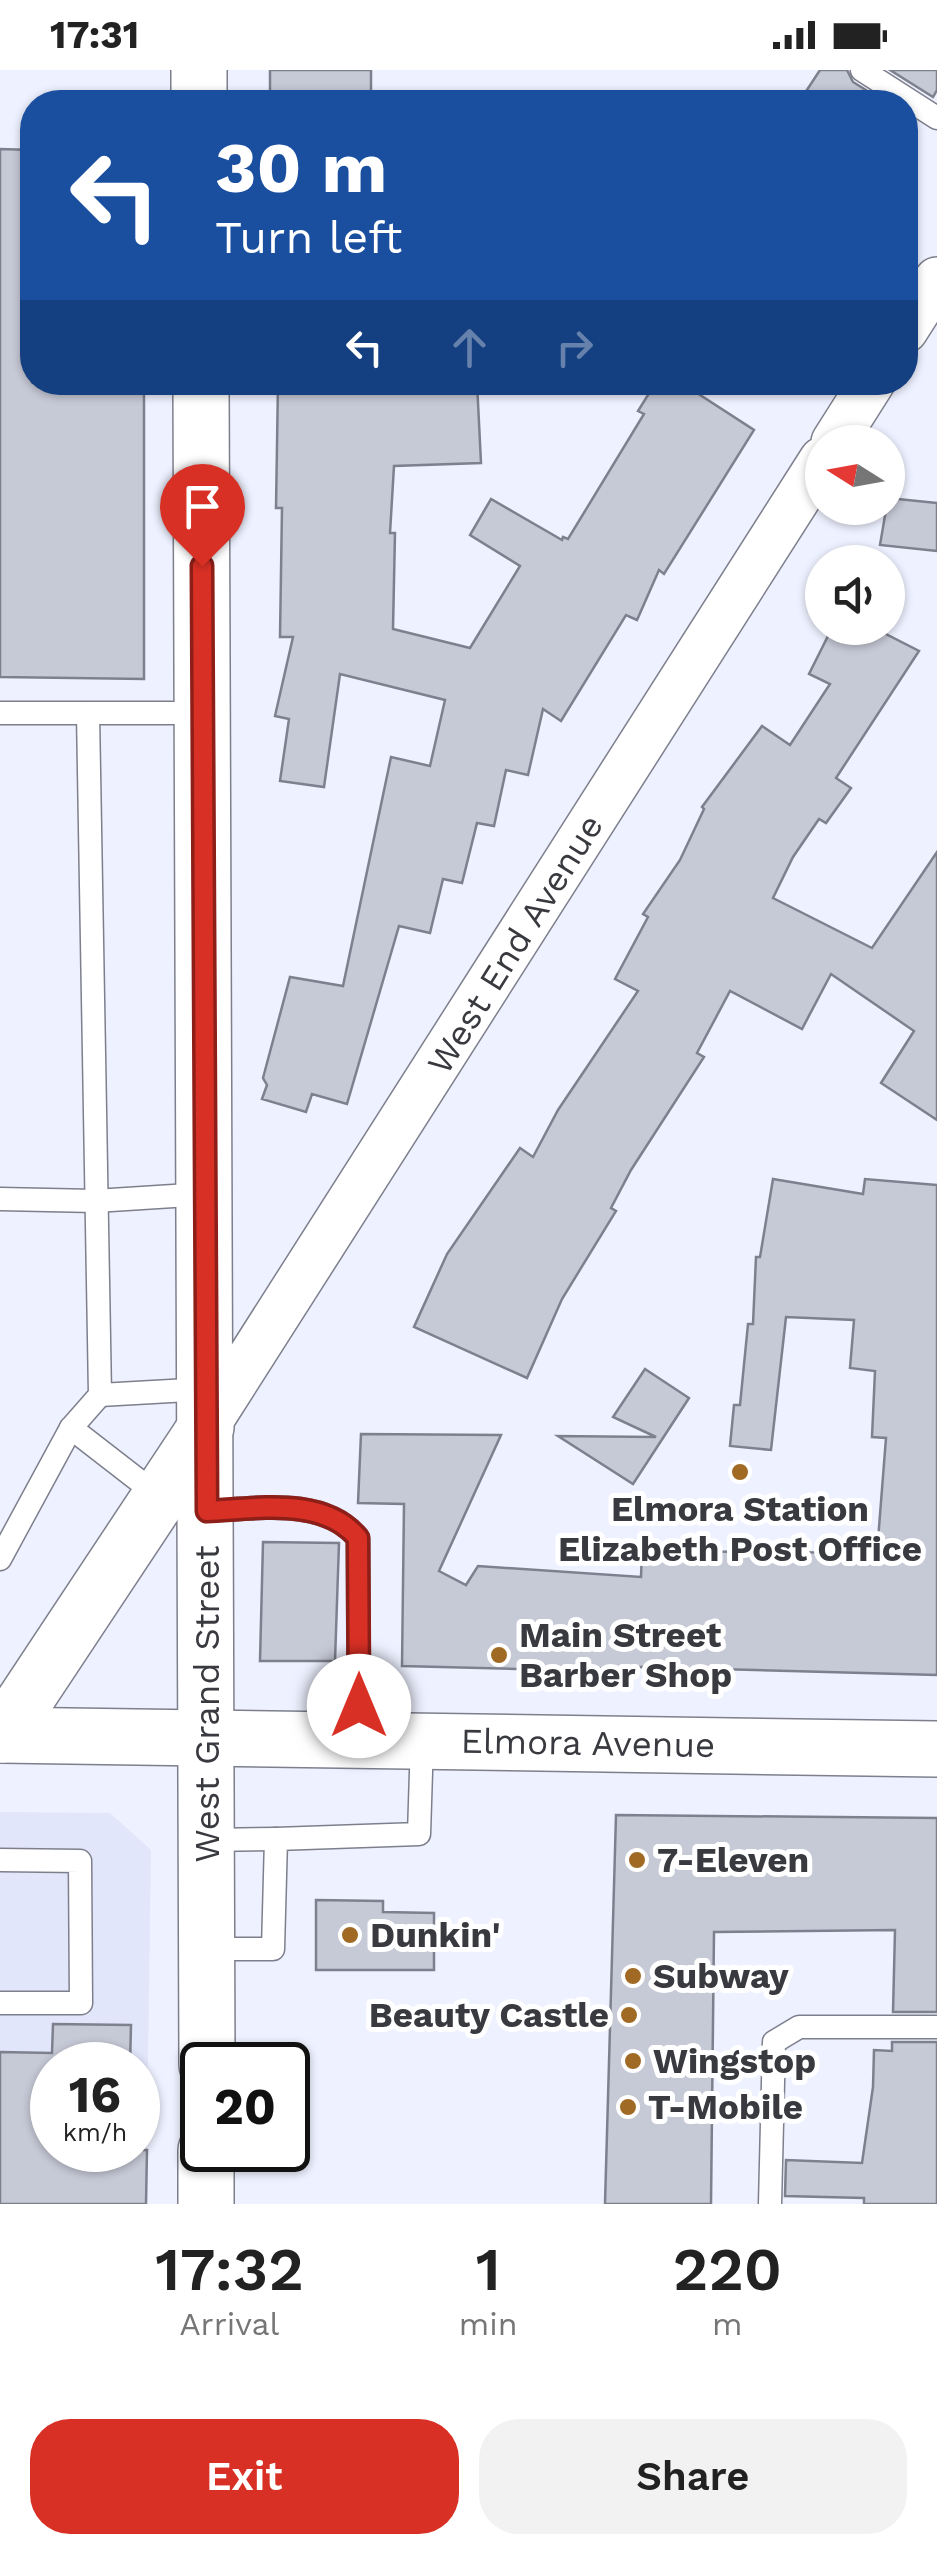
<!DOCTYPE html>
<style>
body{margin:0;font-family:"Work Sans",sans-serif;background:#f2f2f2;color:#222;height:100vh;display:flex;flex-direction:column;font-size:38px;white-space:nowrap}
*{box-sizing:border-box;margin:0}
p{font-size:32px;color:#767676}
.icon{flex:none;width:55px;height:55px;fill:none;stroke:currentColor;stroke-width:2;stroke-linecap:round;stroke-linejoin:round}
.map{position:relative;height:2134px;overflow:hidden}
.panel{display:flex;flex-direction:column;background:#fff;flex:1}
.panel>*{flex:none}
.top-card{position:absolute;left:20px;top:20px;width:898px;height:305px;border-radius:40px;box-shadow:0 2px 8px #0004;background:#1a4fa0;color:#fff;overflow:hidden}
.needle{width:65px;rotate:281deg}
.tools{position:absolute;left:805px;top:355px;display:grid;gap:20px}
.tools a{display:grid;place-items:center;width:100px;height:100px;border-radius:50%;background:#fff;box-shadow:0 2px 8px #0004;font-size:50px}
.speed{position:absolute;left:30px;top:1972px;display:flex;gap:20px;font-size:50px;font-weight:700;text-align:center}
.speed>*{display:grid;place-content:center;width:130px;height:130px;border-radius:50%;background:#fff;box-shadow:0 2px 8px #0004;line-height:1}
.speed small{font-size:25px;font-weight:400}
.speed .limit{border:5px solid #111;border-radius:15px;background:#fff;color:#111}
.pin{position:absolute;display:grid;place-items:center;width:85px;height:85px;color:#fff;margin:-102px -42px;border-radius:50% 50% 50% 0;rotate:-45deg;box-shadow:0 0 10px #0007}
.pin .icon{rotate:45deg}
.me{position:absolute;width:110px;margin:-55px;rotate:0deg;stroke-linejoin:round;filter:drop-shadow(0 0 8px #0008)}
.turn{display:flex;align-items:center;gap:35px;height:210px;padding:0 30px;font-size:45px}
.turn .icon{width:130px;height:130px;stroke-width:2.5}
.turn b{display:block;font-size:70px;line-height:85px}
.lanes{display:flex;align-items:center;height:95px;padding:0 30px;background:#0003;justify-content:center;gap:50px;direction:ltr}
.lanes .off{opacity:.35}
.eta{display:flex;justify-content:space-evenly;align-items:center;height:170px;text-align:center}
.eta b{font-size:60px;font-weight:600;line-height:70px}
.primary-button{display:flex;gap:20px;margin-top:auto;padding:20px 30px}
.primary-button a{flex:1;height:115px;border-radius:40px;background:#d93025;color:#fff;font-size:40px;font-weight:600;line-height:115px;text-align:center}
.primary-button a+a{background:#f2f2f2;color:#222}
.status{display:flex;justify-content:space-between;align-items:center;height:70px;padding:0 50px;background:#fff;direction:ltr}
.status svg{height:28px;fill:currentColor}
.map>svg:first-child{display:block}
.built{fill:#e2e6fb;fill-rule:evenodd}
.building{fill:#c6c9d6;stroke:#7e818d;stroke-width:2.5}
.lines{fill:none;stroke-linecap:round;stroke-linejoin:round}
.service-casing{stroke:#7d7f8c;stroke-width:25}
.minor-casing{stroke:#7d7f8c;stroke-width:48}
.tertiary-casing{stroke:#7d7f8c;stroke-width:58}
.secondary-casing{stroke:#7d7f8c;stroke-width:58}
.service{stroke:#fff;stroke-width:22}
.minor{stroke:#fff;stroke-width:45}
.tertiary{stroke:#fff;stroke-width:55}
.secondary{stroke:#fff;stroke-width:55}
.route-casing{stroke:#8d1f18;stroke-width:25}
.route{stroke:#d93025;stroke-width:18}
.poi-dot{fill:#a06924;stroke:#fff;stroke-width:4}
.labels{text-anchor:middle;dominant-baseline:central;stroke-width:10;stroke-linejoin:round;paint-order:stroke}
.street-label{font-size:35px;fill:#393a3f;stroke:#fff}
.poi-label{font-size:35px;font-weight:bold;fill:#393a3f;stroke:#fff;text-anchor:start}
</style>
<div class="status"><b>17:31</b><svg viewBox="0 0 49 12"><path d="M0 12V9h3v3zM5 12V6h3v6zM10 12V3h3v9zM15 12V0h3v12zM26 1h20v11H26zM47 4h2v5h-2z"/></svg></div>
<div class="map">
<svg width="937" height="2134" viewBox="0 0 937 2134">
<rect width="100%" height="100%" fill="#eef1ff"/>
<path class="built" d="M 0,1742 L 110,1743 L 151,1780 L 146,2134 L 0,2134 ZM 52,1995 L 138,1995 L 138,2080 L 52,2080 Z"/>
<g class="building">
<rect x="270" y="0" width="101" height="32"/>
<polygon points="820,0 847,0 853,12 885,32 799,32"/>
<polygon points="890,0 937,0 937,20 933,27"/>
<polygon points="0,79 32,80 32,312 144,312 144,609 0,607"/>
<polygon points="278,312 477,312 481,393 394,396 390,463 395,463 393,559 470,578 520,496 470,465 491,429 562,470 563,467 568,469 644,344 638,341 656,312 680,312 754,360 664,504 659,500 637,550 626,545 561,651 543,639 528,705 506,700 494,756 477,753 462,813 443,809 430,863 399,856 347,1034 312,1024 306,1042 262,1029 267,1015 263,1008 290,907 343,916 391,687 430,696 445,630 340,604 324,717 280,711 289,649 275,646 293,567 280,567 282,438 276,438"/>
<polygon points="888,428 937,433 937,481 880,475"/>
<polygon points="832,558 874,558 919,581 836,708 851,718 826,753 819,749 793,787 773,828 872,878 937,782 937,1050 881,1013 914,961 831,904 802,959 730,921 697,983 704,987 631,1100 611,1138 616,1141 562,1229 527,1308 414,1257 447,1184 520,1078 533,1087 558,1040 638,921 615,909 648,847 643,844 680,790 704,739 702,737 762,656 790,675 830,614 809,604"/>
<polygon points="773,1109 863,1124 865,1109 937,1115 937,1605 641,1597 554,1600 402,1596 404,1434 358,1433 361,1364 501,1365 439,1501 466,1515 478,1496 641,1507 642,1481 877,1483 886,1368 872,1367 875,1301 850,1298 854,1250 786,1247 771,1380 730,1376 734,1335 740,1335 748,1254 753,1254 756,1187 760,1187"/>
<polygon points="645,1299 689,1328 633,1414 558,1366 656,1367 613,1347"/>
<polygon points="263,1472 339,1473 335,1591 260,1591"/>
<polygon points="616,1745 937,1748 937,1942 893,1942 895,1860 714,1862 711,2134 605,2134"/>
<polygon points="316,1830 383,1831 383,1842 434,1843 434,1900 316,1900"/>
<polygon points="53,1954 131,1955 130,1995 52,1995 52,2080 147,2080 146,2134 0,2134 0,1982 52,1983"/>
<polygon points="892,1972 937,1972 937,2134 864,2134 864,2128 785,2126 786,2090 862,2093 873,2017 874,1980 892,1981"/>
</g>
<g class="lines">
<g class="service-casing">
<g id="service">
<polyline points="862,0 937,48"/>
<polyline points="0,643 201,643"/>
<polyline points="0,1129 95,1131 205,1124"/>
<polyline points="100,1325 206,1319"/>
<polyline points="71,1358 160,1427"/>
<path d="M 207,1441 C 256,1439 323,1426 358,1468 L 359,1670"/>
<polyline points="0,1489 71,1358 100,1325 88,644"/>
<polyline points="207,1770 276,1769"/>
<polyline points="0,1790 80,1791 81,1933 0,1933"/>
<polyline points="208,1879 273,1879 276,1769 419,1764 422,1671"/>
<polyline points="770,2134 774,1972 799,1957 937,1957"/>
</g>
</g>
<g class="minor-casing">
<g id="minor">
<polyline points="905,260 937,210"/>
<polyline points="834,372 872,312"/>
<polyline points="206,1357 822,390"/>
</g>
</g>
<g class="tertiary-casing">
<g id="tertiary">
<polyline points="199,0 199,32"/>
<polyline points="201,312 207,1995"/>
<polyline points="206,2134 206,2080"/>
</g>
</g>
<g class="secondary-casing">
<g id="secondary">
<polyline points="0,1665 937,1679"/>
<polyline points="2,1665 206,1357"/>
</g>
</g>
<use href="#service" class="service"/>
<use href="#minor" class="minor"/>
<use href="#tertiary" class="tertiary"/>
<use href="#secondary" class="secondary"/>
</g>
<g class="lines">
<g class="route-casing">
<path id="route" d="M 202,496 L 207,1441 C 256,1439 323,1426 358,1468 L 359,1636"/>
</g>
<use href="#route" class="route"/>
</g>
<g class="poi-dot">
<circle cx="740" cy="1402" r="10"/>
<circle cx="499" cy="1585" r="10"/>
<circle cx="637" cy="1790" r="10"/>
<circle cx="350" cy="1865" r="10"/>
<circle cx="633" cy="1906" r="10"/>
<circle cx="629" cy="1945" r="10"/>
<circle cx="633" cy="1991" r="10"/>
<circle cx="628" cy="2037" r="10"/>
</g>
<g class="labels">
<g class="street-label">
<text transform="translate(515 874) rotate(-58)">West End Avenue</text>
<text transform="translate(207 1634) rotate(-90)">West Grand Street</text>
<text transform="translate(588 1673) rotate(1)">Elmora Avenue</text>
</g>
<g class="poi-label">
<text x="740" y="1439" text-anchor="middle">Elmora Station<tspan x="740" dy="40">Elizabeth Post Office</tspan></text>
<text x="519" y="1565">Main Street<tspan x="519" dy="40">Barber Shop</tspan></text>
<text x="657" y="1790">7-Eleven</text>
<text x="370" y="1865">Dunkin'</text>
<text x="653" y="1906">Subway</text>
<text x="609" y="1945" text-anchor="end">Beauty Castle</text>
<text x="653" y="1991">Wingstop</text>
<text x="648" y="2037">T-Mobile</text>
</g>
</g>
</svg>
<div class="tools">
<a><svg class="needle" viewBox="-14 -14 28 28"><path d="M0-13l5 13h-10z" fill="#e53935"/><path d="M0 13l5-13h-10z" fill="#767676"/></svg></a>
<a><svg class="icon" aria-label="sound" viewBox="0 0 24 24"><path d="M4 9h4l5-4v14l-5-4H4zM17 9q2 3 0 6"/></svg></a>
</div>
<div class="speed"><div>16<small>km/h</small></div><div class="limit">20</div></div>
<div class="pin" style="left:202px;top:496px;background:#d93025"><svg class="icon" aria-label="arrive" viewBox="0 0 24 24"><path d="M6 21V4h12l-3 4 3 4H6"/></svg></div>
<svg class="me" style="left:359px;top:1636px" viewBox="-20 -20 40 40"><circle r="19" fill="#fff"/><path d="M0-13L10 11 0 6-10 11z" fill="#d93025"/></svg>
<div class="top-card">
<div class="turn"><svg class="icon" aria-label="left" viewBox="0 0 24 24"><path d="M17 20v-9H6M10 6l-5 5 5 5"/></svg><div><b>30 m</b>Turn left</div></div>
<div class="lanes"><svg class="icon" aria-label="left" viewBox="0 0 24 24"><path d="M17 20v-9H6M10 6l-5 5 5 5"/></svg><svg class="icon off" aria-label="ahead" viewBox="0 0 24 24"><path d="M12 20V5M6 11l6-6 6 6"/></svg><svg class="icon off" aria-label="right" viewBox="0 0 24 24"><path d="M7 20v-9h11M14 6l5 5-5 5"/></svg></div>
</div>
</div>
<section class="panel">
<div class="eta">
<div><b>17:32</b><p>Arrival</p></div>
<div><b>1</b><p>min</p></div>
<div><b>220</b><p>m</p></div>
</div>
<div class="primary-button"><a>Exit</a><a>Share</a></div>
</section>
